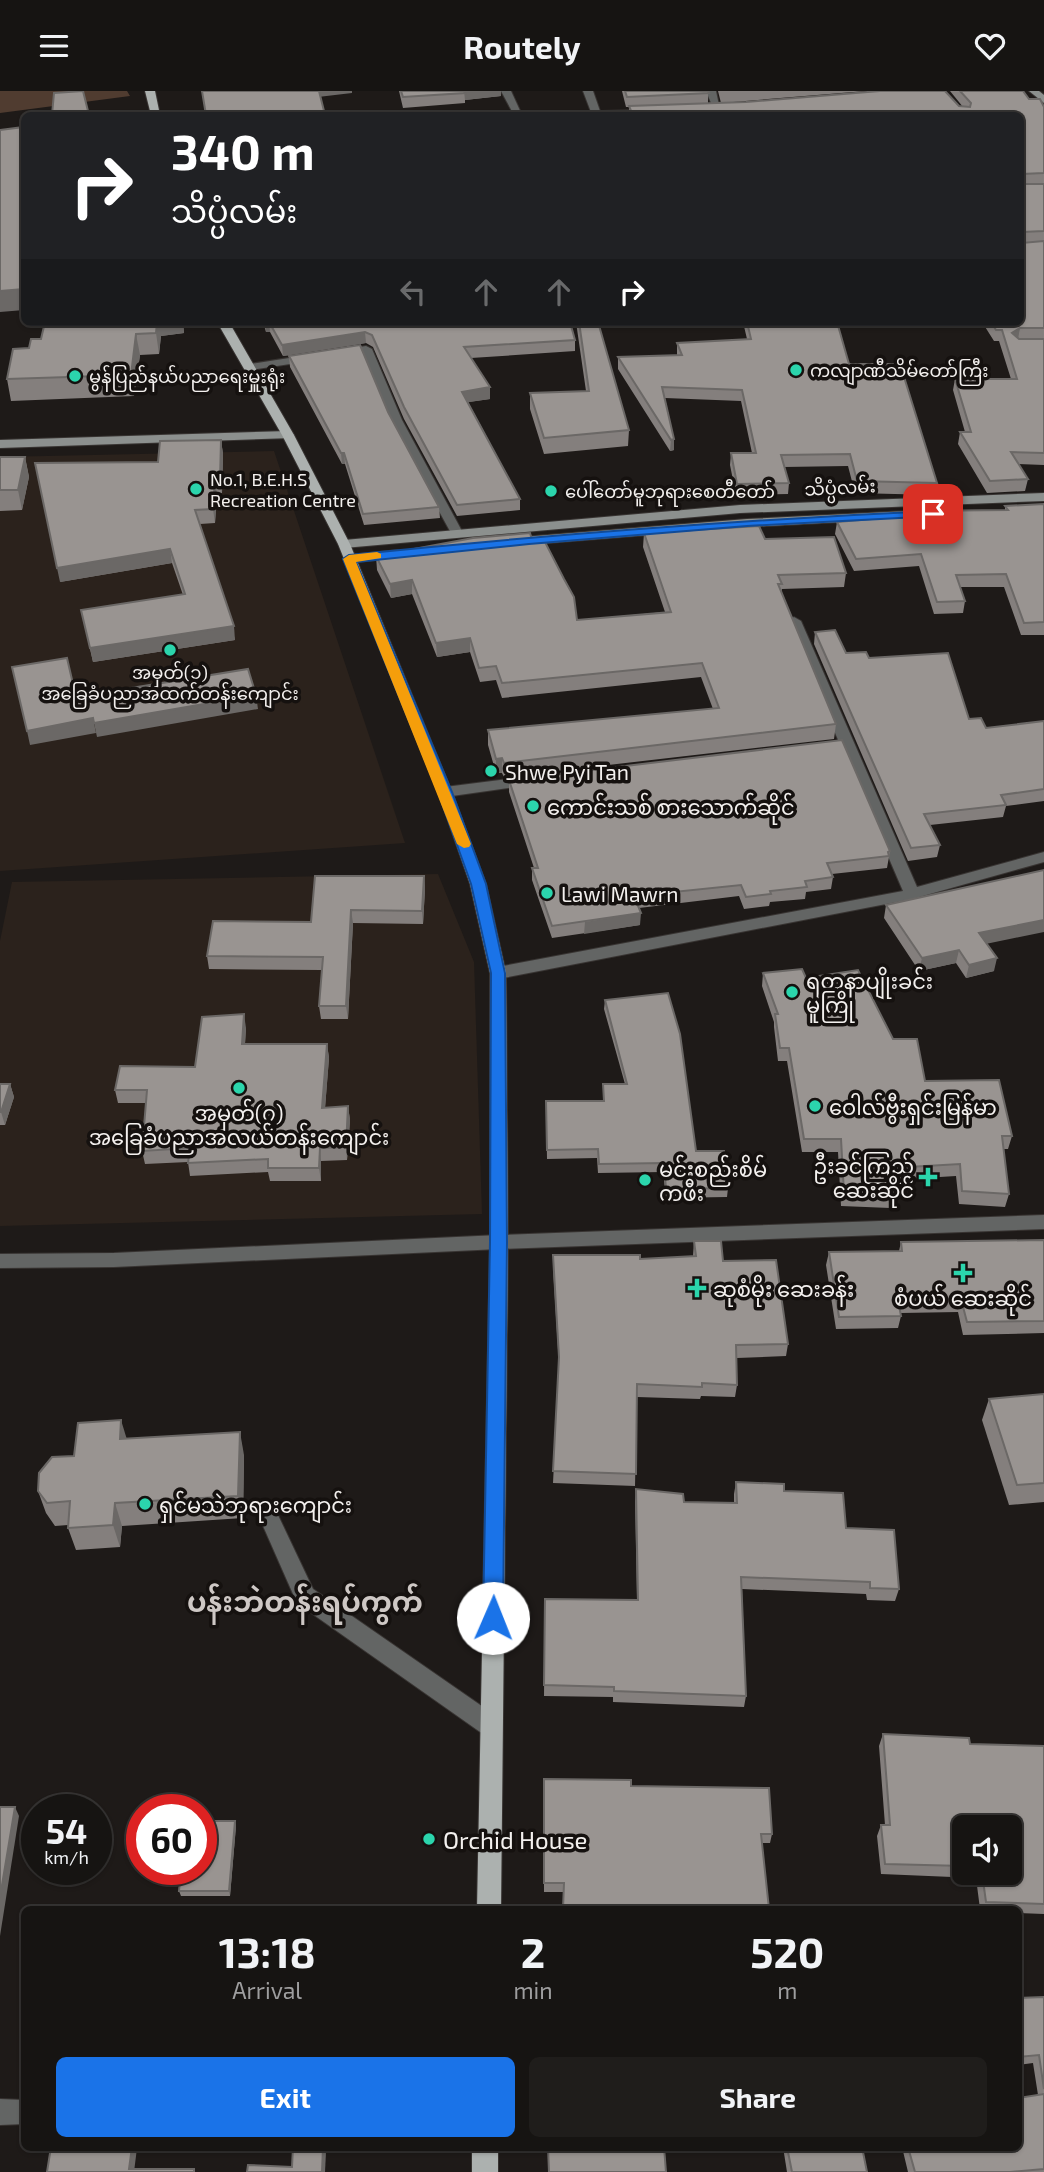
<!DOCTYPE html>
<meta charset="utf-8">
<style>
body{margin:0;font-family:"Exo 2","Noto Sans Myanmar",sans-serif;background:#1f1d1b;color:#f1f3f6;height:100vh;display:flex;flex-direction:column;font-size:26px;white-space:nowrap}
*{box-sizing:border-box;margin:0}
p{font-size:23px;color:#9e9e9f}
.icon{flex:none;width:38px;height:38px;fill:none;stroke:currentColor;stroke-width:2;stroke-linecap:round;stroke-linejoin:round}
.map{position:relative;flex:1;overflow:hidden}
.side{position:absolute;left:21px;top:1815px;width:1001px;height:245px;display:flex;flex-direction:column;background:#161412;border-radius:10px;box-shadow:0 2px 5px #0004,0 0 0 2px #353332}
.side>*{flex:none}
.guide{position:absolute;left:21px;top:21px;width:1003px;height:214px;border-radius:10px;box-shadow:0 2px 5px #0004,0 0 0 2px #353332;background:#202124;color:#fff;overflow:hidden}
.controls{position:absolute;left:952px;top:1724px;display:grid;gap:14px}
.controls a{display:grid;place-items:center;width:70px;height:70px;border-radius:10px;background:#161412;box-shadow:0 2px 5px #0004,0 0 0 2px #353332;font-size:35px}
.speed{position:absolute;left:21px;top:1703px;display:flex;gap:14px;font-size:35px;font-weight:700;text-align:center}
.speed>*{display:grid;place-content:center;width:91px;height:91px;border-radius:50%;background:#161412;box-shadow:0 2px 5px #0004,0 0 0 2px #353332;line-height:1}
.speed small{font-size:18px;font-weight:400}
.speed .limit{border:10px solid #d22;background:#fff;color:#111}
.pin{position:absolute;display:grid;place-items:center;width:60px;height:60px;color:#fff;margin:-30px;border-radius:14px;box-shadow:0 4px 10px #0006}
.me{position:absolute;width:77px;margin:-38px;rotate:1deg;stroke-linejoin:round;filter:drop-shadow(0 0 5px #0008)}
.turn{display:flex;align-items:center;gap:24px;height:147px;padding:0 35px;font-size:32px}
.turn .icon{width:91px;height:91px;stroke-width:2.5}
.turn b{display:block;font-size:49px;line-height:60px}
.lanes{display:flex;align-items:center;height:66px;padding:0 35px;background:#0003;justify-content:center;gap:35px;direction:ltr}
.lanes .off{opacity:.35}
.eta{display:flex;justify-content:space-evenly;align-items:center;height:119px;text-align:center}
.eta b{font-size:42px;font-weight:700;line-height:49px}
.action{display:flex;gap:14px;margin-top:auto;padding:14px 35px}
.action a{flex:1;height:80px;border-radius:10px;background:#1a73e8;color:#fff;font-size:28px;font-weight:700;line-height:80px;text-align:center}
.action a+a{background:#1f1d1b;color:#f1f3f6}
header{display:flex;justify-content:space-between;align-items:center;height:91px;padding:0 35px;background:#161412;font-size:32px;font-weight:700}
.map>svg:first-child{display:block}
.built{fill:#2b221c}
.green{fill:#503c30}
.lines{fill:none;stroke-linecap:round;stroke-linejoin:round}
.lane-casing{stroke:#383432;stroke-width:2}
.street-casing{stroke:#383432;stroke-width:2}
.secondary-casing{stroke:#383432;stroke-width:2}
.primary-casing{stroke:#383432;stroke-width:2}
.lane{fill:#636564;fill-rule:evenodd}
.street{fill:#636564;fill-rule:evenodd}
.secondary{fill:#8c908e;fill-rule:evenodd}
.primary{fill:#acb1af;fill-rule:evenodd}
.wall{fill:#847f7d;fill-rule:evenodd}
.shaded-wall{fill:#6b6866}
.building{fill:#999491;stroke:#6b6866;stroke-width:2}
.route{fill:#1a73e8;stroke:#114b97;stroke-width:2}
.slow{fill:#f59e0b}
.poi-dot{fill:#2bd5ac;stroke:#15110f;stroke-width:2.5}
.labels{text-anchor:middle;dominant-baseline:central;stroke-width:7;stroke-linejoin:round;paint-order:stroke}
.far-poi-label{font-size:18px;fill:#f3f0ee;stroke:#15110f;text-anchor:start}
.far-street-label{font-size:18px;fill:#f3f0ee;stroke:#15110f}
.poi-label{font-size:21px;fill:#f3f0ee;stroke:#15110f;text-anchor:start}
.near-poi-label{font-size:24px;fill:#f3f0ee;stroke:#15110f;text-anchor:start}
.near-quarter-label{font-size:28px;font-weight:bold;fill:#cec8c5;stroke:#15110f}
</style>
<header><svg class="icon" aria-label="menu" viewBox="0 0 24 24"><path d="M4 6h16M4 12h16M4 18h16"/></svg>Routely<svg class="icon" aria-label="heart" viewBox="0 0 24 24"><path d="M12 20l-8-8c-3-5 5-10 8-4 3-6 11-1 8 4z"/></svg></header>
<div class="map">
<svg width="1044" height="2081" viewBox="0 0 1044 2081">
<rect width="100%" height="100%" fill="#1e1a18"/>
<g class="built">
<polygon points="274,360 405,752 0,780 0,366"/>
<polygon points="438,783 474,871 482,1123 0,1135 0,850 12,791"/>
</g>
<polygon class="green" points="0,0 127,0 130,5 0,22"/>
<g class="lines">
<g class="lane-casing">
<g id="lane">
<polygon points="706,0 716,0 720,19 714,19"/>
<path d="M 366,255 L 372,258 L 402,329 L 463,442 L 461,445 L 453,445 L 451,442 C 419,383 384,325 362,262 L 250,279 L 244,276 L 250,273 Z"/>
<polygon points="270,1419 277,1422 313,1498 499,1627 502,1635 499,1643 491,1646 483,1643 297,1512 260,1428 263,1422"/>
</g>
</g>
<g class="street-casing">
<g id="street">
<polygon points="501,0 511,0 522,24 514,24"/>
<polygon points="583,0 593,0 600,20 641,19 646,22 642,24 571,24 575,21 591,21"/>
<polygon points="794,526 801,530 917,796 1044,761 1044,771 912,808 498,888 492,886 490,882 492,878 498,876 903,800 787,530"/>
<polygon points="532,685 539,690 537,693 445,706 438,701 445,696"/>
<polygon points="1044,1124 1044,1138 499,1158 114,1176 0,1177 0,1163 114,1162 499,1144"/>
<polygon points="0,2008 24,2009 24,2033 0,2034"/>
</g>
</g>
<g class="secondary-casing">
<g id="secondary">
<polygon points="1029,0 1039,0 1044,4 1044,12"/>
<polygon points="288,340 294,344 292,347 0,357 0,349"/>
<polygon points="1044,402 1044,410 740,422 344,457 338,453 344,449 740,414"/>
<polygon points="928,419 934,423 932,426 747,436 510,455 504,451 510,447 747,428"/>
<polygon points="398,459 403,460 403,466 349,472 343,468 349,464"/>
</g>
</g>
<g class="primary-casing">
<g id="primary">
<polygon points="145,0 155,0 160,24 151,24"/>
<polygon points="217,231 229,231 294,344 350,453 452,701 486,793 506,882 508,1151 501,1818 477,1818 490,1151 490,882 470,793 438,701 338,453 282,344"/>
<rect x="472" y="2056" width="26" height="25"/>
</g>
</g>
<use href="#lane" class="lane"/>
<use href="#street" class="street"/>
<use href="#secondary" class="secondary"/>
<use href="#primary" class="primary"/>
</g>
<g class="wall">
<polygon points="399,0 501,0 501,5 465,9 465,12 403,17"/>
<polygon points="622,0 708,0 708,12 963,16 950,0 1023,0 1029,8 1044,16 1044,92 1023,93 1044,93 1044,374 1018,373 1028,388 1025,400 987,402 958,353 960,341 965,341 953,299 955,288 1011,288 999,250 994,250 982,231 1020,231 1020,24 629,22 629,16 626,16"/>
<polygon points="718,0 866,0 721,12"/>
<polygon points="45,231 183,231 184,242 161,245 159,263 140,264 134,305 11,310 7,288 29,257 41,248"/>
<polygon points="263,231 570,231 575,249 575,260 471,267 490,296 490,308 468,311 520,408 520,419 457,425 404,328 373,256 366,252 283,265 270,241 266,241"/>
<polygon points="576,231 598,231 629,339 628,355 544,363 530,318 530,302 586,300"/>
<polygon points="743,231 837,231 849,273 937,392 935,404 855,402 848,375 784,376 789,392 788,403 736,404 730,374 731,362 752,362 741,310 665,307 674,348 674,359 670,360 618,278 618,266 677,264 677,252 747,248"/>
<polygon points="289,265 388,321 439,416 440,427 364,434 345,373 342,373 290,276"/>
<polygon points="221,349 223,363 222,402 217,403 215,432 200,433 235,549 93,571 81,519 183,504 172,472 60,491"/>
<polygon points="0,366 25,366 29,386 22,419 0,420"/>
<polygon points="1044,413 1044,545 1044,544 1021,544 1004,496 960,496 965,510 963,522 934,523 919,475 854,480 835,443 837,431 905,425 906,420 1005,419 1005,415"/>
<polygon points="644,442 765,448 846,482 844,496 782,498 781,502 836,633 834,648 504,686 502,682 496,682 488,654 488,639 713,618 701,586 502,607 496,589 480,591 470,561 437,566 412,503 391,507 377,479 376,465 533,452 577,529 665,521 643,456"/>
<polygon points="815,541 846,562 869,567 969,628 986,637 1044,630 1044,710 1006,715 1003,726 930,734 940,754 937,766 908,770 814,553"/>
<polygon points="509,689 890,760 887,777 832,783 833,786 831,798 806,801 805,808 770,811 769,815 744,818 739,805 639,817 640,834 552,847 532,789 532,777 534,777 509,701"/>
<polygon points="424,785 425,798 423,833 353,832 348,928 321,928 319,915 322,879 209,878 207,865 311,831"/>
<polygon points="886,814 987,853 994,880 966,887 956,872 919,880 884,827"/>
<polygon points="763,882 806,887 893,948 925,990 1012,1045 1008,1058 1003,1058 1009,1103 1005,1116 959,1113 956,1085 891,1089 893,1105 890,1117 841,1115 838,1061 802,1061 787,970 778,970 774,936 774,931 762,895"/>
<polygon points="605,909 696,1060 728,1097 727,1106 666,1107 663,1081 598,1082 597,1067 547,1068 546,1010 603,1010 603,993 625,993 604,918"/>
<polygon points="246,937 245,953 327,953 329,967 325,1017 348,1015 350,1029 347,1069 321,1070 321,1090 270,1090 268,1081 190,1085 188,1071 145,1073 142,1060 146,1012 118,1012 115,999 195,976"/>
<polygon points="0,993 10,993 14,1006 5,1034 0,1034"/>
<polygon points="1044,1149 1044,1242 963,1244 958,1221 901,1222 901,1225 898,1237 836,1238 826,1174 829,1161 899,1160 901,1151"/>
<polygon points="694,1150 723,1170 788,1253 786,1265 737,1267 737,1294 735,1306 701,1305 700,1308 637,1306 635,1395 553,1392 559,1275 553,1177 553,1164 640,1168 693,1165"/>
<polygon points="1044,1303 1044,1411 1009,1414 982,1329 989,1308"/>
<polygon points="127,1348 244,1364 243,1427 122,1435 120,1456 76,1459 68,1437 68,1434 55,1435 46,1422 38,1400 74,1365"/>
<polygon points="736,1391 784,1400 846,1437 899,1498 895,1510 867,1509 866,1503 742,1498 746,1605 744,1616 613,1611 613,1606 544,1605 545,1508 637,1509 635,1410 636,1398 684,1411 734,1412 734,1403"/>
<path d="M 883,1643 L 970,1653 L 1044,1655 L 1044,1823 L 1018,1822 L 1018,1818 L 980,1818 L 976,1787 L 881,1783 L 877,1745 L 881,1734 L 885,1734 L 879,1655 ZM 964,1736 L 1010,1782 L 964,1782 Z"/>
<polygon points="544,1688 631,1695 772,1743 770,1752 762,1752 563,1801 544,1801"/>
<polygon points="235,1730 236,1735 230,1805 181,1805 179,1800"/>
<polygon points="1044,1906 1044,2081 908,2081 902,2056 1018,2056 1038,2004 1033,1972 1018,1974 1018,1907"/>
<polygon points="783,2056 862,2056 867,2081 787,2081"/>
</g>
<g class="shaded-wall">
<polygon points="318,0 352,0 352,2 318,6"/>
<polygon points="464,0 501,0 501,5 465,9"/>
<polygon points="24,198 24,219 0,221 0,200"/>
<polygon points="157,231 183,231 184,242 161,245 159,263 156,242"/>
<polygon points="265,231 269,231 270,241 266,241"/>
<polygon points="1020,237 1018,248 1012,242"/>
<polygon points="365,241 366,252 283,265 282,254"/>
<polygon points="136,243 140,264 134,305 131,284"/>
<polygon points="490,296 490,308 463,312 462,301"/>
<polygon points="674,348 674,359 670,360 671,349"/>
<polygon points="221,349 223,363 222,402 220,389"/>
<polygon points="341,362 344,362 345,373 342,373"/>
<polygon points="25,366 29,386 22,419 18,399"/>
<polygon points="215,389 217,403 215,432 213,418"/>
<polygon points="170,458 172,472 60,491 57,477"/>
<polygon points="412,489 412,503 391,507 390,493"/>
<polygon points="234,535 235,549 93,571 90,557"/>
<polygon points="470,547 470,561 437,566 436,552"/>
<polygon points="256,604 258,618 97,646 94,632"/>
<polygon points="93,627 96,642 30,654 27,640"/>
<polygon points="502,667 502,682 496,682 496,668"/>
<polygon points="424,785 425,798 423,833 422,820"/>
<polygon points="351,819 353,832 348,928 346,915"/>
<polygon points="641,822 640,834 584,843 585,831"/>
<polygon points="1044,829 1044,841 976,855 979,842"/>
<polygon points="959,859 956,872 919,880 922,867"/>
<polygon points="997,867 994,880 966,887 969,874"/>
<polygon points="244,923 246,937 244,966 242,953"/>
<polygon points="327,953 329,967 324,1030 322,1017"/>
<polygon points="10,993 14,1006 5,1034 1,1021"/>
<polygon points="348,1015 350,1029 347,1069 346,1056"/>
<polygon points="320,1057 321,1070 321,1090 319,1077"/>
<polygon points="121,1329 128,1352 120,1348"/>
<polygon points="240,1341 244,1364 243,1427 238,1405"/>
<polygon points="115,1412 122,1435 120,1456 113,1434"/>
<polygon points="15,1716 19,1725 0,1845 0,1806"/>
<polygon points="235,1730 236,1735 230,1805 229,1800"/>
<polygon points="132,2056 137,2057 134,2081 129,2078"/>
<polygon points="323,2056 326,2061 325,2081 322,2081"/>
</g>
<g class="building">
<polygon points="83,0 89,24 52,24 54,2"/>
<polygon points="202,0 319,0 325,24 206,24"/>
<polygon points="401,0 464,0 465,2 403,6"/>
<polygon points="625,0 708,0 709,2 627,6"/>
<polygon points="880,0 945,0 959,15 970,16 971,12 960,0 1023,0 1029,8 1040,8 1044,16 1044,82 1022,83 1020,93 1020,24 619,24 619,22 632,22 629,15 746,11"/>
<polygon points="24,36 24,198 0,200 0,39"/>
<polygon points="1020,93 1044,93 1044,140 1022,141 1020,142"/>
<polygon points="1020,146 1022,152 1044,150 1044,237 1020,237 1012,242 1019,248 1044,248 1044,362 1011,361 1028,388 990,390 960,341 971,341 955,288 1017,288 1002,239 996,239 991,231 1020,231"/>
<polygon points="45,231 157,231 156,242 136,243 131,284 7,288 13,258 29,257 31,248 41,248"/>
<polygon points="269,231 570,231 575,249 464,256 490,296 462,301 520,408 457,414 404,316 372,244 365,241 282,254"/>
<polygon points="579,231 598,231 629,339 544,347 530,302 589,300"/>
<polygon points="747,231 837,231 849,273 900,273 937,392 857,390 850,363 781,364 789,392 737,393 731,362 756,362 742,299 662,296 674,348 671,349 618,266 682,264 677,252 751,248"/>
<polygon points="360,254 388,321 439,416 363,423 344,362 341,362 289,265"/>
<polygon points="221,349 220,389 215,389 213,418 195,419 234,535 90,557 81,519 185,503 170,458 57,477 35,372 158,371 160,350"/>
<polygon points="0,366 25,366 18,399 0,399"/>
<polygon points="1044,413 1044,531 1024,532 1006,483 956,484 965,510 937,511 921,463 856,468 837,431 906,425 906,420 1008,419 1005,415"/>
<polygon points="759,435 765,448 834,446 846,482 778,484 782,493 778,493 836,633 504,672 502,667 496,668 488,639 719,617 702,572 502,592 496,575 479,577 470,547 436,552 412,489 390,493 376,465 473,447 530,442 533,452 545,451 564,488 574,506 577,529 671,521 644,442"/>
<polygon points="835,539 846,562 866,561 869,567 948,562 969,628 981,627 986,637 1044,630 1044,698 1001,704 1006,714 924,723 940,754 911,757 815,541"/>
<polygon points="67,567 76,606 248,578 256,604 94,632 93,627 27,640 12,576"/>
<polygon points="842,649 890,760 888,761 889,765 827,772 833,786 805,790 807,796 770,800 771,803 746,806 741,794 634,805 641,822 552,835 532,777 538,777 509,689"/>
<polygon points="1044,779 1044,829 979,842 997,867 969,874 959,859 922,867 886,814"/>
<polygon points="315,785 424,785 422,820 351,819 346,915 319,915 323,866 207,865 213,830 311,831"/>
<polygon points="802,878 806,887 858,879 893,948 917,948 925,990 999,989 1012,1045 1002,1045 1009,1103 962,1100 960,1073 891,1077 893,1105 844,1102 841,1048 804,1048 789,957 780,957 775,923 778,923 763,882"/>
<polygon points="668,902 680,943 696,1060 724,1060 728,1097 666,1098 664,1072 599,1073 598,1058 547,1059 546,1010 604,1010 603,993 627,993 605,909"/>
<polygon points="244,923 242,953 327,953 322,1017 348,1015 346,1056 320,1057 319,1077 268,1077 268,1068 188,1072 190,1057 142,1060 147,999 115,999 120,975 195,976 202,926"/>
<polygon points="0,993 10,993 1,1021 0,1021"/>
<polygon points="1044,1149 1044,1230 967,1231 961,1208 898,1209 901,1225 839,1226 829,1161 902,1160 901,1151"/>
<polygon points="694,1150 721,1150 723,1170 776,1169 788,1253 736,1254 737,1294 702,1292 702,1296 637,1293 636,1383 553,1380 559,1266 553,1164 640,1164 640,1168 696,1165"/>
<polygon points="1044,1303 1044,1392 1017,1394 989,1308"/>
<polygon points="121,1329 120,1348 240,1341 238,1405 115,1412 113,1434 68,1437 70,1410 47,1412 38,1400 39,1382 52,1366 74,1365 78,1332"/>
<polygon points="736,1391 784,1393 784,1400 843,1402 846,1437 894,1439 899,1498 870,1497 870,1491 741,1486 746,1605 614,1600 614,1596 544,1594 545,1508 638,1509 636,1398 683,1403 684,1411 737,1412"/>
<polygon points="883,1643 969,1647 970,1653 1044,1655 1044,1813 986,1811 982,1782 1010,1782 1010,1736 964,1736 964,1775 885,1773 881,1734 890,1734"/>
<polygon points="544,1688 631,1689 631,1695 769,1697 772,1743 761,1743 769,1818 563,1818 564,1792 544,1792"/>
<polygon points="0,1716 15,1716 0,1806"/>
<polygon points="201,1730 235,1730 229,1800 179,1800 181,1778 201,1778"/>
<polygon points="1044,1906 1044,1998 1039,1964 1018,1966 1018,1907"/>
<polygon points="1044,2003 1044,2078 1010,2081 915,2081 908,2056 1018,2056 1018,2007"/>
<polygon points="51,2056 132,2056 129,2078 194,2078 194,2081 47,2081"/>
<polygon points="293,2056 323,2056 322,2081 247,2081 248,2074 292,2076"/>
<polygon points="548,2056 664,2056 666,2081 549,2081"/>
<polygon points="787,2056 862,2056 867,2081 792,2081"/>
</g>
<path class="route" d="M 933,420 L 938,423 L 937,425 L 747,435 L 529,453 L 356,471 L 452,701 L 486,793 L 505,882 L 507,1151 L 503,1527 L 500,1534 L 493,1536 L 486,1534 L 483,1527 L 490,1151 L 491,882 L 471,793 L 438,701 L 343,468 L 349,464 C 544,444 738,429 933,420 Z"/>
<polygon class="slow" points="377,461 381,463 381,467 356,471 471,753 469,756 464,757 457,753 343,468 349,464"/>
<g class="poi-dot">
<circle cx="796" cy="279" r="7"/>
<circle cx="75" cy="285" r="7"/>
<circle cx="196" cy="398" r="7"/>
<circle cx="551" cy="400" r="7"/>
<circle cx="170" cy="559" r="7"/>
<circle cx="491" cy="680" r="7"/>
<circle cx="533" cy="715" r="7"/>
<circle cx="547" cy="802" r="7"/>
<circle cx="792" cy="901" r="7"/>
<circle cx="239" cy="997" r="7"/>
<circle cx="815" cy="1015" r="7"/>
<path d="M924.5 1075.5h7v7h7v7h-7v7h-7v-7h-7v-7h7z"/>
<circle cx="645" cy="1089" r="7"/>
<path d="M959.5 1171.5h7v7h7v7h-7v7h-7v-7h-7v-7h7z"/>
<path d="M693.5 1186.5h7v7h7v7h-7v7h-7v-7h-7v-7h7z"/>
<circle cx="145" cy="1413" r="7"/>
<circle cx="429" cy="1748" r="7"/>
</g>
<g class="labels">
<g class="far-poi-label">
<text x="810" y="279">ကလျာဏီသိမ်တော်ကြီး</text>
<text x="89" y="285">မွန်ပြည်နယ်ပညာရေးမှူးရုံး</text>
<text x="210" y="388">No.1, B.E.H.S<tspan x="210" dy="21">Recreation Centre</tspan></text>
<text x="565" y="400">ပေါ်တော်မူဘုရားစေတီတော်</text>
<text x="170" y="581" text-anchor="middle">အမှတ်(၁)<tspan x="170" dy="21">အခြေခံပညာအထက်တန်းကျောင်း</tspan></text>
</g>
<g class="far-street-label">
<text transform="translate(840 396) rotate(-3)">သိပ္ပံလမ်း</text>
</g>
<g class="poi-label">
<text x="505" y="680">Shwe Pyi Tan</text>
<text x="547" y="715">ကောင်းသစ် စားသောက်ဆိုင်</text>
<text x="561" y="802">Lawi Mawrn</text>
<text x="806" y="889">ရတနာပျိုးခင်း<tspan x="806" dy="24">မူကြို</tspan></text>
<text x="829" y="1015">ဝေါလ်ဗွီးရှင်းမြန်မာ</text>
<text x="239" y="1021" text-anchor="middle">အမှတ်(၇)<tspan x="239" dy="24">အခြေခံပညာအလယ်တန်းကျောင်း</tspan></text>
<text x="914" y="1074" text-anchor="end">ဦးခင်ကြည်<tspan x="914" dy="24">ဆေးဆိုင်</tspan></text>
<text x="659" y="1077">မင်းစည်းစိမ်<tspan x="659" dy="24">ကဖီး</tspan></text>
<text x="713" y="1197">ဆုစံမိုး ဆေးခန်း</text>
<text x="963" y="1206" text-anchor="middle">စံပယ် ဆေးဆိုင်</text>
<text x="159" y="1413">ရှင်မသဲဘုရားကျောင်း</text>
</g>
<g class="near-poi-label">
<text x="443" y="1748">Orchid House</text>
</g>
<g class="near-quarter-label">
<text x="305" y="1510">ပန်းဘဲတန်းရပ်ကွက်</text>
</g>
</g>
</svg>
<div class="controls">
<a><svg class="icon" aria-label="sound" viewBox="0 0 24 24"><path d="M4 9h4l5-4v14l-5-4H4zM17 9q2 3 0 6"/></svg></a>
</div>
<div class="speed"><div>54<small>km/h</small></div><div class="limit">60</div></div>
<div class="pin" style="left:933px;top:423px;background:#d93025"><svg class="icon" aria-label="arrive" viewBox="0 0 24 24"><path d="M6 21V4h12l-3 4 3 4H6"/></svg></div>
<svg class="me" style="left:493px;top:1527px" viewBox="-20 -20 40 40"><circle r="19" fill="#fff"/><path d="M0-13L10 11 0 6-10 11z" fill="#1a73e8"/></svg>
<div class="guide">
<div class="turn"><svg class="icon" aria-label="right" viewBox="0 0 24 24"><path d="M7 20v-9h11M14 6l5 5-5 5"/></svg><div><b>340 m</b>သိပ္ပံလမ်း</div></div>
<div class="lanes"><svg class="icon off" aria-label="left" viewBox="0 0 24 24"><path d="M17 20v-9H6M10 6l-5 5 5 5"/></svg><svg class="icon off" aria-label="ahead" viewBox="0 0 24 24"><path d="M12 20V5M6 11l6-6 6 6"/></svg><svg class="icon off" aria-label="ahead" viewBox="0 0 24 24"><path d="M12 20V5M6 11l6-6 6 6"/></svg><svg class="icon" aria-label="right" viewBox="0 0 24 24"><path d="M7 20v-9h11M14 6l5 5-5 5"/></svg></div>
</div>
<section class="side">
<div class="eta">
<div><b>13:18</b><p>Arrival</p></div>
<div><b>2</b><p>min</p></div>
<div><b>520</b><p>m</p></div>
</div>
<div class="action"><a>Exit</a><a>Share</a></div>
</section>
</div>
